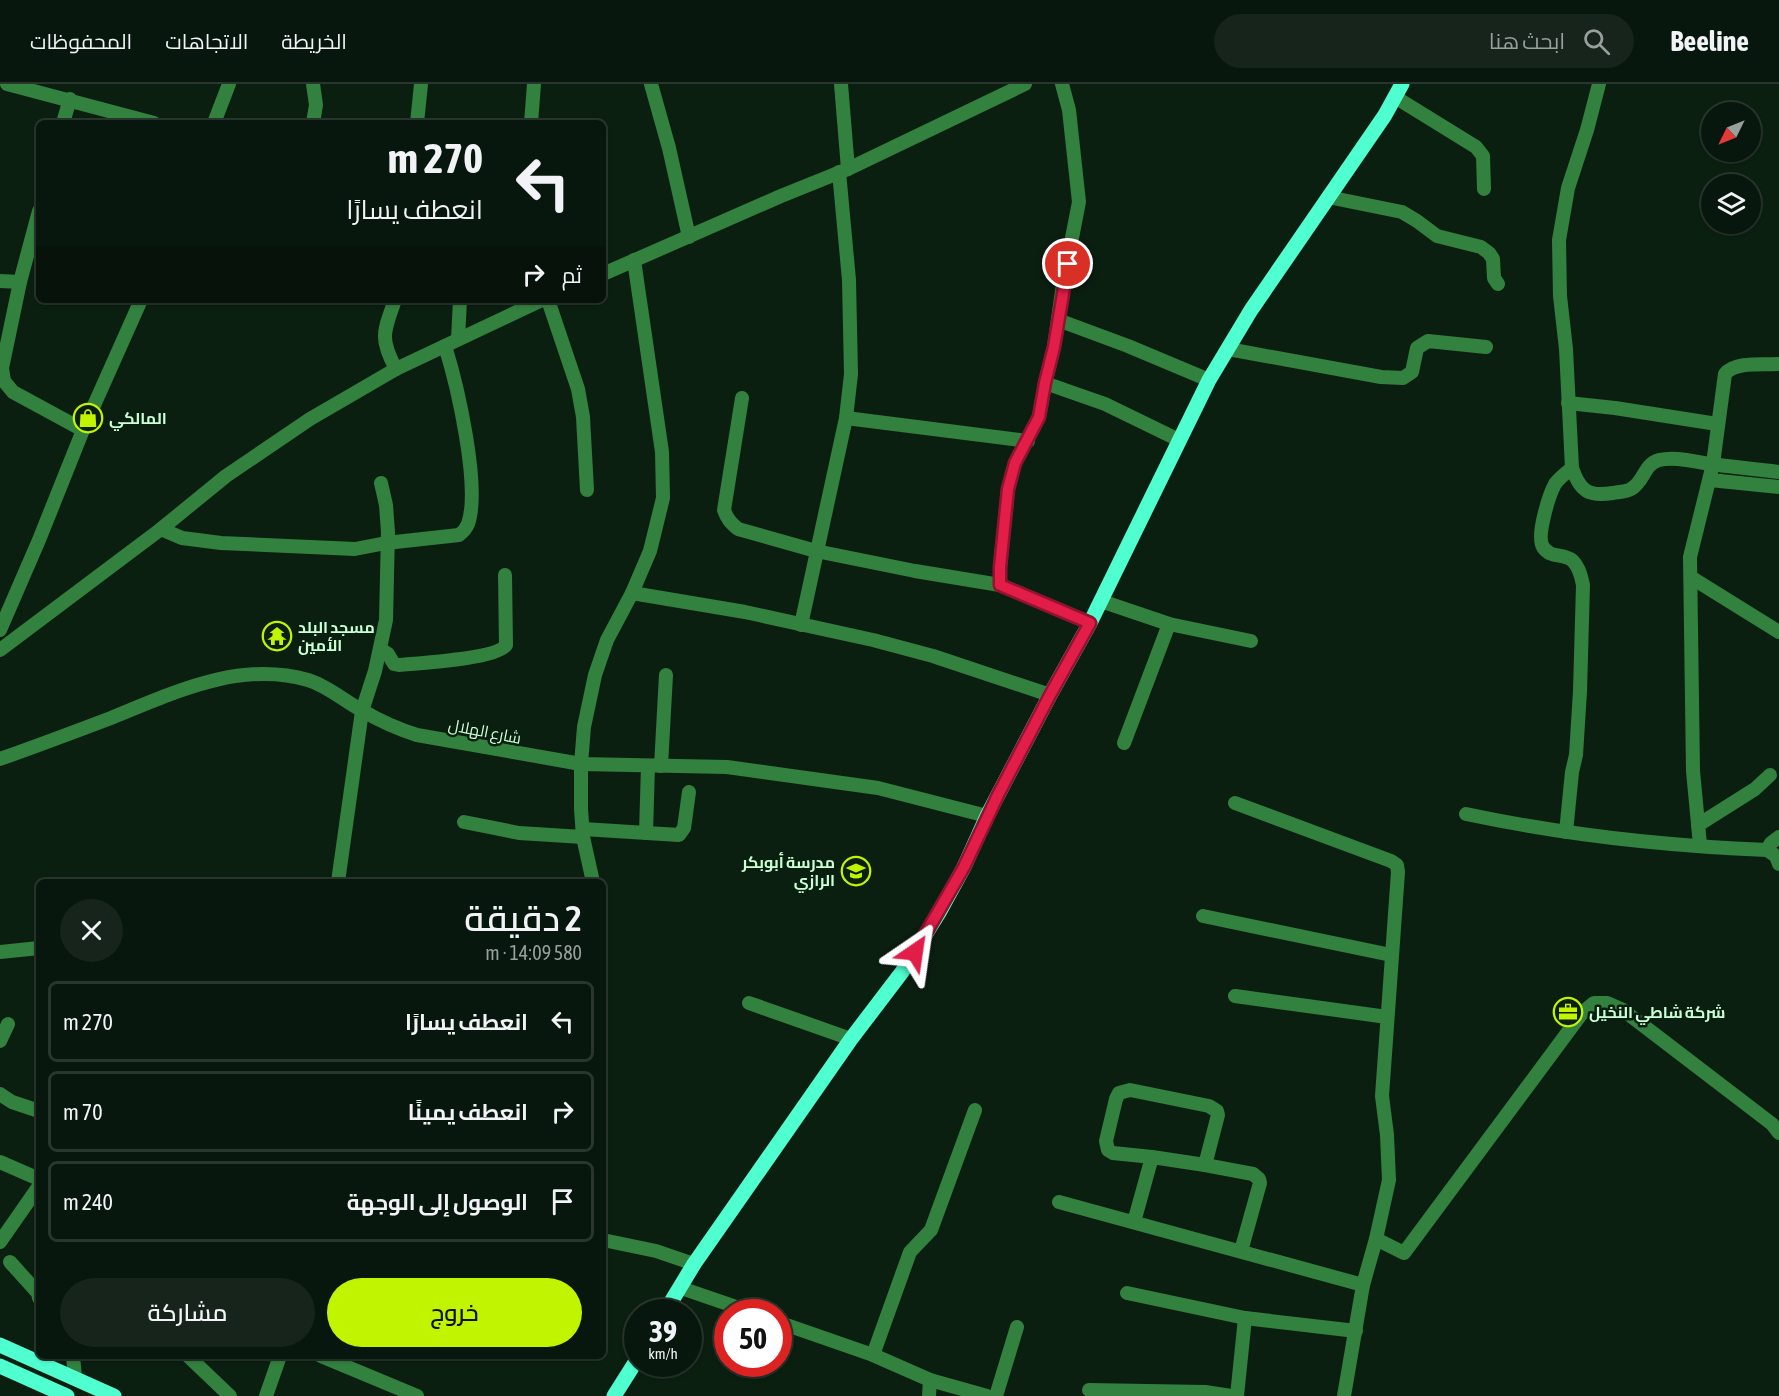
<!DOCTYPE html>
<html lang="ar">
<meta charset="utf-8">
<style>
body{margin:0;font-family:"Asap Condensed",Cairo,sans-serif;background:#16241b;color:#f1f3f6;direction:rtl;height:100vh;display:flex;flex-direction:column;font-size:22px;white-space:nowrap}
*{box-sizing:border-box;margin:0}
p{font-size:20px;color:#989f9d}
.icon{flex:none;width:33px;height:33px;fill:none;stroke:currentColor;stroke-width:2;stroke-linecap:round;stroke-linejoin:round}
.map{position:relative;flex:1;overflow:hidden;direction:ltr}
.drawer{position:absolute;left:36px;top:795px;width:570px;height:480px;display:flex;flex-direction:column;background:#08170d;border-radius:9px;box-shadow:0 2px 4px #0004,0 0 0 2px #29362e;direction:rtl}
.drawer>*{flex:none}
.banner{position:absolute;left:36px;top:36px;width:570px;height:183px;border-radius:9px;box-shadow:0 2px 4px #0004,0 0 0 2px #29362e;direction:rtl;background:#08170d;color:#f1f3f6;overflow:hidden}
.needle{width:39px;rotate:227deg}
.controls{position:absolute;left:1701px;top:18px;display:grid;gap:12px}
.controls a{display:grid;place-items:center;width:60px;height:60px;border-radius:50%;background:#08170d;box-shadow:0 2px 4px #0004,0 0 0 2px #29362e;font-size:30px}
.speed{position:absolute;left:624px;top:1215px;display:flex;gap:12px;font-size:30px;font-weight:700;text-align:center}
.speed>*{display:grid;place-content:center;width:78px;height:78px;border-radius:50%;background:#08170d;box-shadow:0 2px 4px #0004,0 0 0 2px #29362e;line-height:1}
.speed small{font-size:15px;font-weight:400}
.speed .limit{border:9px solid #d22;background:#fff;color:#111}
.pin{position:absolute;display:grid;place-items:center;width:51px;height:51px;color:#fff;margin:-26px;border:3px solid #fff;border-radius:50%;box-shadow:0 2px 6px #0007}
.me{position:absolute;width:66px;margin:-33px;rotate:32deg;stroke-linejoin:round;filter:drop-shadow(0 0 4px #0008)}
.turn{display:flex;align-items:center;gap:21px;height:126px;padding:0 24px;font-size:27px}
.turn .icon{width:78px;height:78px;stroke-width:2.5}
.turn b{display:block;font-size:42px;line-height:51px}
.then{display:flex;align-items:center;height:57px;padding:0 24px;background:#0003;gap:12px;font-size:22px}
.round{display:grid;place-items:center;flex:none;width:63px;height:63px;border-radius:32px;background:#16241b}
.summary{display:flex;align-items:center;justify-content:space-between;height:102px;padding:0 24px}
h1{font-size:36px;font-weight:600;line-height:45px}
.cta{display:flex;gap:12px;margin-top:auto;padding:12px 24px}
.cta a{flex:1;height:69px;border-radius:36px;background:#c1f400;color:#111;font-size:24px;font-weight:600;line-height:69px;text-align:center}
.cta a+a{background:#16241b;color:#f1f3f6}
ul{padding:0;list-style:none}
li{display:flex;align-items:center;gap:18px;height:81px;margin:0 12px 9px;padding:0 12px;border:3px solid #29362e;border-radius:9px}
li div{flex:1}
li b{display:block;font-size:22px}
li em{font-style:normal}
header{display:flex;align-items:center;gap:36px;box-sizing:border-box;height:84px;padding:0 30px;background:#08170d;border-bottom:2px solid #29362e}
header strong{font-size:28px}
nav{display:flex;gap:33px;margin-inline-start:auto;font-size:21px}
.search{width:420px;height:54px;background:#16241b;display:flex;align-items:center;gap:15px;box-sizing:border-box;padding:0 21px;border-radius:33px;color:#989f9d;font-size:22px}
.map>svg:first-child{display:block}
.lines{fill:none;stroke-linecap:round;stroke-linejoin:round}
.minor{stroke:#33813e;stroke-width:14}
.major{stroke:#50ffd0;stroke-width:15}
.route-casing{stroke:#92132f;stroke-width:15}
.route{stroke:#e11d48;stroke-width:10}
.labels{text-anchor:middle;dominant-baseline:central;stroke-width:5;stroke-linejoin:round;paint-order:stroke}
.poi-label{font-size:16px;font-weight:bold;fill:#c9ffd5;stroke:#0b1f11;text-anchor:start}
.street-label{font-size:16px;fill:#c9ffd5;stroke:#0b1f11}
</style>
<header>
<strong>Beeline</strong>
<div class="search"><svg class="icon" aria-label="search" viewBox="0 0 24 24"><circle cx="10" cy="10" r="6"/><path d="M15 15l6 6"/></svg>ابحث هنا</div>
<nav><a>الخريطة</a><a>الاتجاهات</a><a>المحفوظات</a></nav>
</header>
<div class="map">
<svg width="1779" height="1312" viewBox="0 0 1779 1312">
<rect width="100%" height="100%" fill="#0b1f11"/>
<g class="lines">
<g class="minor">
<polyline points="7,0 154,39"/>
<polyline points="651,0 669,64 689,153"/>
<polyline points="841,0 848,85"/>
<polyline points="1062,0 1069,26 1079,118 1063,200 1054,263 1045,299 1039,333 1015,379 1008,405 1000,483 1000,501 1090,539"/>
<path d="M 1599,0 L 1587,46 L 1568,104 L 1559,156 L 1560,212 L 1566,265 L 1572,384 C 1580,407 1588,413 1613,409 C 1618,408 1626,408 1631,405 C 1644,398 1644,380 1659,376 C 1675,372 1695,378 1710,380 C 1733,383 1756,385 1779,388"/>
<polyline points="1395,13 1476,63 1483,72 1484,105"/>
<polyline points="63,39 70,15"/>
<polyline points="214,39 229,0"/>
<polyline points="313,39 316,21 313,0"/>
<polyline points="417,39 421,0"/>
<polyline points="531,39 534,0"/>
<polyline points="1328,113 1402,128 1417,137 1437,152 1481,163 1489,169 1493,175 1494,194 1498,200"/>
<polyline points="39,127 20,198 2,284 4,297 13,308 83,346"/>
<polyline points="603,190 781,112 848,85 1025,0"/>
<polyline points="0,197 20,198"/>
<path d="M 395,216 C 384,247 379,254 396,285"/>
<polyline points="548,216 578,305 583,333 587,406"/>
<polyline points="1058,236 1128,262 1209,296"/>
<polyline points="458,255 460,216"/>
<polyline points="1228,265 1381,293 1403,294 1412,288 1417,264 1428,257 1486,263"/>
<polyline points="1045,299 1105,320 1179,356"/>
<path d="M 742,314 L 724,426 C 727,435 731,439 738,445 L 816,467 L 915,487 L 1000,501"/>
<polyline points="1568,319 1615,324 1717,340"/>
<polyline points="846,334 1028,357"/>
<polyline points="1710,396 1779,403"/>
<path d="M 161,445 L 182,454 L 221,459 L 355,465 L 386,459 L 459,451 C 463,448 466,445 468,440 C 481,403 457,300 445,262"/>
<polyline points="1692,494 1779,548"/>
<polyline points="632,509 745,528 873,556 933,572 1050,611"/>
<polyline points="1101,517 1169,540 1251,557"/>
<polyline points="801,541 846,334 851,290 849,196 839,88"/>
<polyline points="0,546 39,456 83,346 141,216"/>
<path d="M 380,565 L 388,570 L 394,580 L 399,581 C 419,579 497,575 506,561 L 505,491"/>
<polyline points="0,566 161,445 226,392 310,335 396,285 542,216"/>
<polyline points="1124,659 1169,540"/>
<path d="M 0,675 C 37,662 74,648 111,634 C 173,609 240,576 308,596 C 328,602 344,617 363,627 C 380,637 398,645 417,651 L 581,680 L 727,683 L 878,704 L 987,732"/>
<polyline points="661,682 666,591"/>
<polyline points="1235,719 1391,777 1397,781 1398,788 1382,1012 1387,1051 1389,1096 1376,1155"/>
<path d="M 1466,730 C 1565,751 1666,762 1767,766 L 1776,772 L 1779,780"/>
<polyline points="464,738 519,749 583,753"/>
<polyline points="1698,741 1755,705 1770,691"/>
<polyline points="583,745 679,751 684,744 689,708"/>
<path d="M 1566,748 L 1572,688 L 1576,671 L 1580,607 L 1583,501 C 1575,458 1555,481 1543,463 C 1536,452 1549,411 1555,400 C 1559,394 1566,389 1572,384"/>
<polyline points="646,749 648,682"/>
<path d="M 1700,761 L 1693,687 L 1690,473 L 1713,380 L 1725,290 C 1735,277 1764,281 1779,280"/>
<polyline points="1767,766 1771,759 1779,753"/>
<polyline points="338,798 362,627 375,587 386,536 388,448 386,421 381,399"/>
<polyline points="593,798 583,753 581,725 581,680 584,643 595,591 607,556 632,509 650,467 663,414 662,368 634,176"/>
<polyline points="1203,832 1391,871"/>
<polyline points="0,868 39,864"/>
<polyline points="1235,912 1387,933"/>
<polyline points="749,919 851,955"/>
<polyline points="0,957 8,940"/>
<polyline points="0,1010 12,1018 39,1027"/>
<polyline points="0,1078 39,1095"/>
<polyline points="1205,1081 1253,1090 1259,1095 1260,1099 1241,1167"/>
<polyline points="1059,1118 1363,1201"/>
<polyline points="1134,1138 1152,1073 1205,1081 1218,1031 1217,1027 1209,1022 1130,1006 1119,1009 1116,1015 1106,1057 1108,1066 1113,1069 1152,1073"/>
<polyline points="603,1156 656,1167 694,1180"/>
<polyline points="0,1158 39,1102"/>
<polyline points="10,1178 38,1209 39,1214"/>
<polyline points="681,1204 751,1228"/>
<polyline points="1127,1209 1245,1234 1356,1247"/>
<polyline points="778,1238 873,1271 930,1296 987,1312"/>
<polyline points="873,1271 910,1168 931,1146 975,1026"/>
<polyline points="73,1272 75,1293"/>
<polyline points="188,1272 230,1312"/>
<polyline points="321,1272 417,1312"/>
<polyline points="1089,1306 1205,1308 1231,1312"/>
<polyline points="266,1312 280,1272"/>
<polyline points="929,1312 930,1296"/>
<polyline points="996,1312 1017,1243"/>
<polyline points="1237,1312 1245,1234"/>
<polyline points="1344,1312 1363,1201 1376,1155 1404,1169 1582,929 1594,919 1607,919 1623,926 1772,1040 1779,1049"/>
</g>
<g class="major">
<polyline points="665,1228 694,1180 851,955 902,888 940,827 964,783 987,732 1050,611 1090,539 1209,296 1251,226 1385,31 1402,0"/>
<polyline points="0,1261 114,1312"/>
<polyline points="0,1282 67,1312"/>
<polyline points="614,1312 638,1274"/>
</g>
</g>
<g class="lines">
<g class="route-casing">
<polyline id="route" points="915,868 964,783 998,711 1050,611 1090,539 1000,501 1000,483 1008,405 1015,379 1039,333 1045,299 1054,263 1068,180"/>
</g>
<use href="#route" class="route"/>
</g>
<defs>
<g id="shop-ring" transform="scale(1.5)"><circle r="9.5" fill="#0b1f11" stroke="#c1f400" stroke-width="1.5"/><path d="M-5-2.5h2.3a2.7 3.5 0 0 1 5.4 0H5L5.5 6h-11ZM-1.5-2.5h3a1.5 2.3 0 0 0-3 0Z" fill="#c1f400"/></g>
<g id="temple-ring" transform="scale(1.5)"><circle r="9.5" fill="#0b1f11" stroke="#c1f400" stroke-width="1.5"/><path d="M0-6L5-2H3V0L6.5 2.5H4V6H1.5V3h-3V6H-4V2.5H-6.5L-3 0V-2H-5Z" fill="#c1f400"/></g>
<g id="school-ring" transform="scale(1.5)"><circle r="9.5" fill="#0b1f11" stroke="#c1f400" stroke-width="1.5"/><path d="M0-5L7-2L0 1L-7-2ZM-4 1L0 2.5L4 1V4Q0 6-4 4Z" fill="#c1f400"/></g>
<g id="office-ring" transform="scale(1.5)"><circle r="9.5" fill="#0b1f11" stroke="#c1f400" stroke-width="1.5"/><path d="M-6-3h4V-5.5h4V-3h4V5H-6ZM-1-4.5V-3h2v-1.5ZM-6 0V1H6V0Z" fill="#c1f400"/></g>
</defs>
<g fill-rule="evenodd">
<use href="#shop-ring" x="88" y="334"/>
<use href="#temple-ring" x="277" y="552"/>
<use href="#school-ring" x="856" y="787"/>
<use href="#office-ring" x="1568" y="928"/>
</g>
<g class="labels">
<g class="poi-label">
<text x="109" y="334">المالكي</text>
<text x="298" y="543">مسجد البلد<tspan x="298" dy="18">الأمين</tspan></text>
<text x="835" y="778" text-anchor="end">مدرسة أبوبكر<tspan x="835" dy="18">الرازي</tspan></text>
<text x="1589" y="928">شركة شاطي النخيل</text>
</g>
<g class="street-label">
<text transform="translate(485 647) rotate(11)">شارع الهلال</text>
</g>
</g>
</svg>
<div class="controls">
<a><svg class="needle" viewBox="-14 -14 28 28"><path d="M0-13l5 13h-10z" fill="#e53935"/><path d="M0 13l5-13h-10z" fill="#989f9d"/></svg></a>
<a><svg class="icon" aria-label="layers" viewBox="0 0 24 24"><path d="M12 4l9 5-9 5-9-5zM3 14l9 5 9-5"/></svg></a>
</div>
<div class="speed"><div>39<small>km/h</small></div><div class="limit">50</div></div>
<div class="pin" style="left:1068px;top:180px;background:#d93025"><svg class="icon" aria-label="arrive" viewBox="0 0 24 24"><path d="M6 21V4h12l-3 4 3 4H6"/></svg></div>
<svg class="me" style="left:915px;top:868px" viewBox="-20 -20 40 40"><path d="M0-17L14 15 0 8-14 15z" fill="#e11d48" stroke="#fff" stroke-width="4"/></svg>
<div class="banner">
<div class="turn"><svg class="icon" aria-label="left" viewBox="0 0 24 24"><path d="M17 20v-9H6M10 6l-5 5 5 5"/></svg><div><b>270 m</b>انعطف يسارًا</div></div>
<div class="then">ثم<svg class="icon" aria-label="right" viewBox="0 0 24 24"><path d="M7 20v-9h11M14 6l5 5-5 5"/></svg></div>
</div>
<section class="drawer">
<div class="summary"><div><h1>2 دقيقة</h1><p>580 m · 14:09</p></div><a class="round"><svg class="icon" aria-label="close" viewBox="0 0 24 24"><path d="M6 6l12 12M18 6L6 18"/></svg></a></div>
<ul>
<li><svg class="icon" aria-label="left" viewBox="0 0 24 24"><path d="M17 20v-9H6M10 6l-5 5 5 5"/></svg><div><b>انعطف يسارًا</b></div><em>270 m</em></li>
<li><svg class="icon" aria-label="right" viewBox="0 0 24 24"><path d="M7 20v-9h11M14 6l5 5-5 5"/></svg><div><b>انعطف يمينًا</b></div><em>70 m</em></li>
<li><svg class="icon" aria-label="arrive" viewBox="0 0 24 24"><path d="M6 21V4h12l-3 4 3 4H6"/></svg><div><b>الوصول إلى الوجهة</b></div><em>240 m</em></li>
</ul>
<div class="cta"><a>خروج</a><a>مشاركة</a></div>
</section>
</div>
